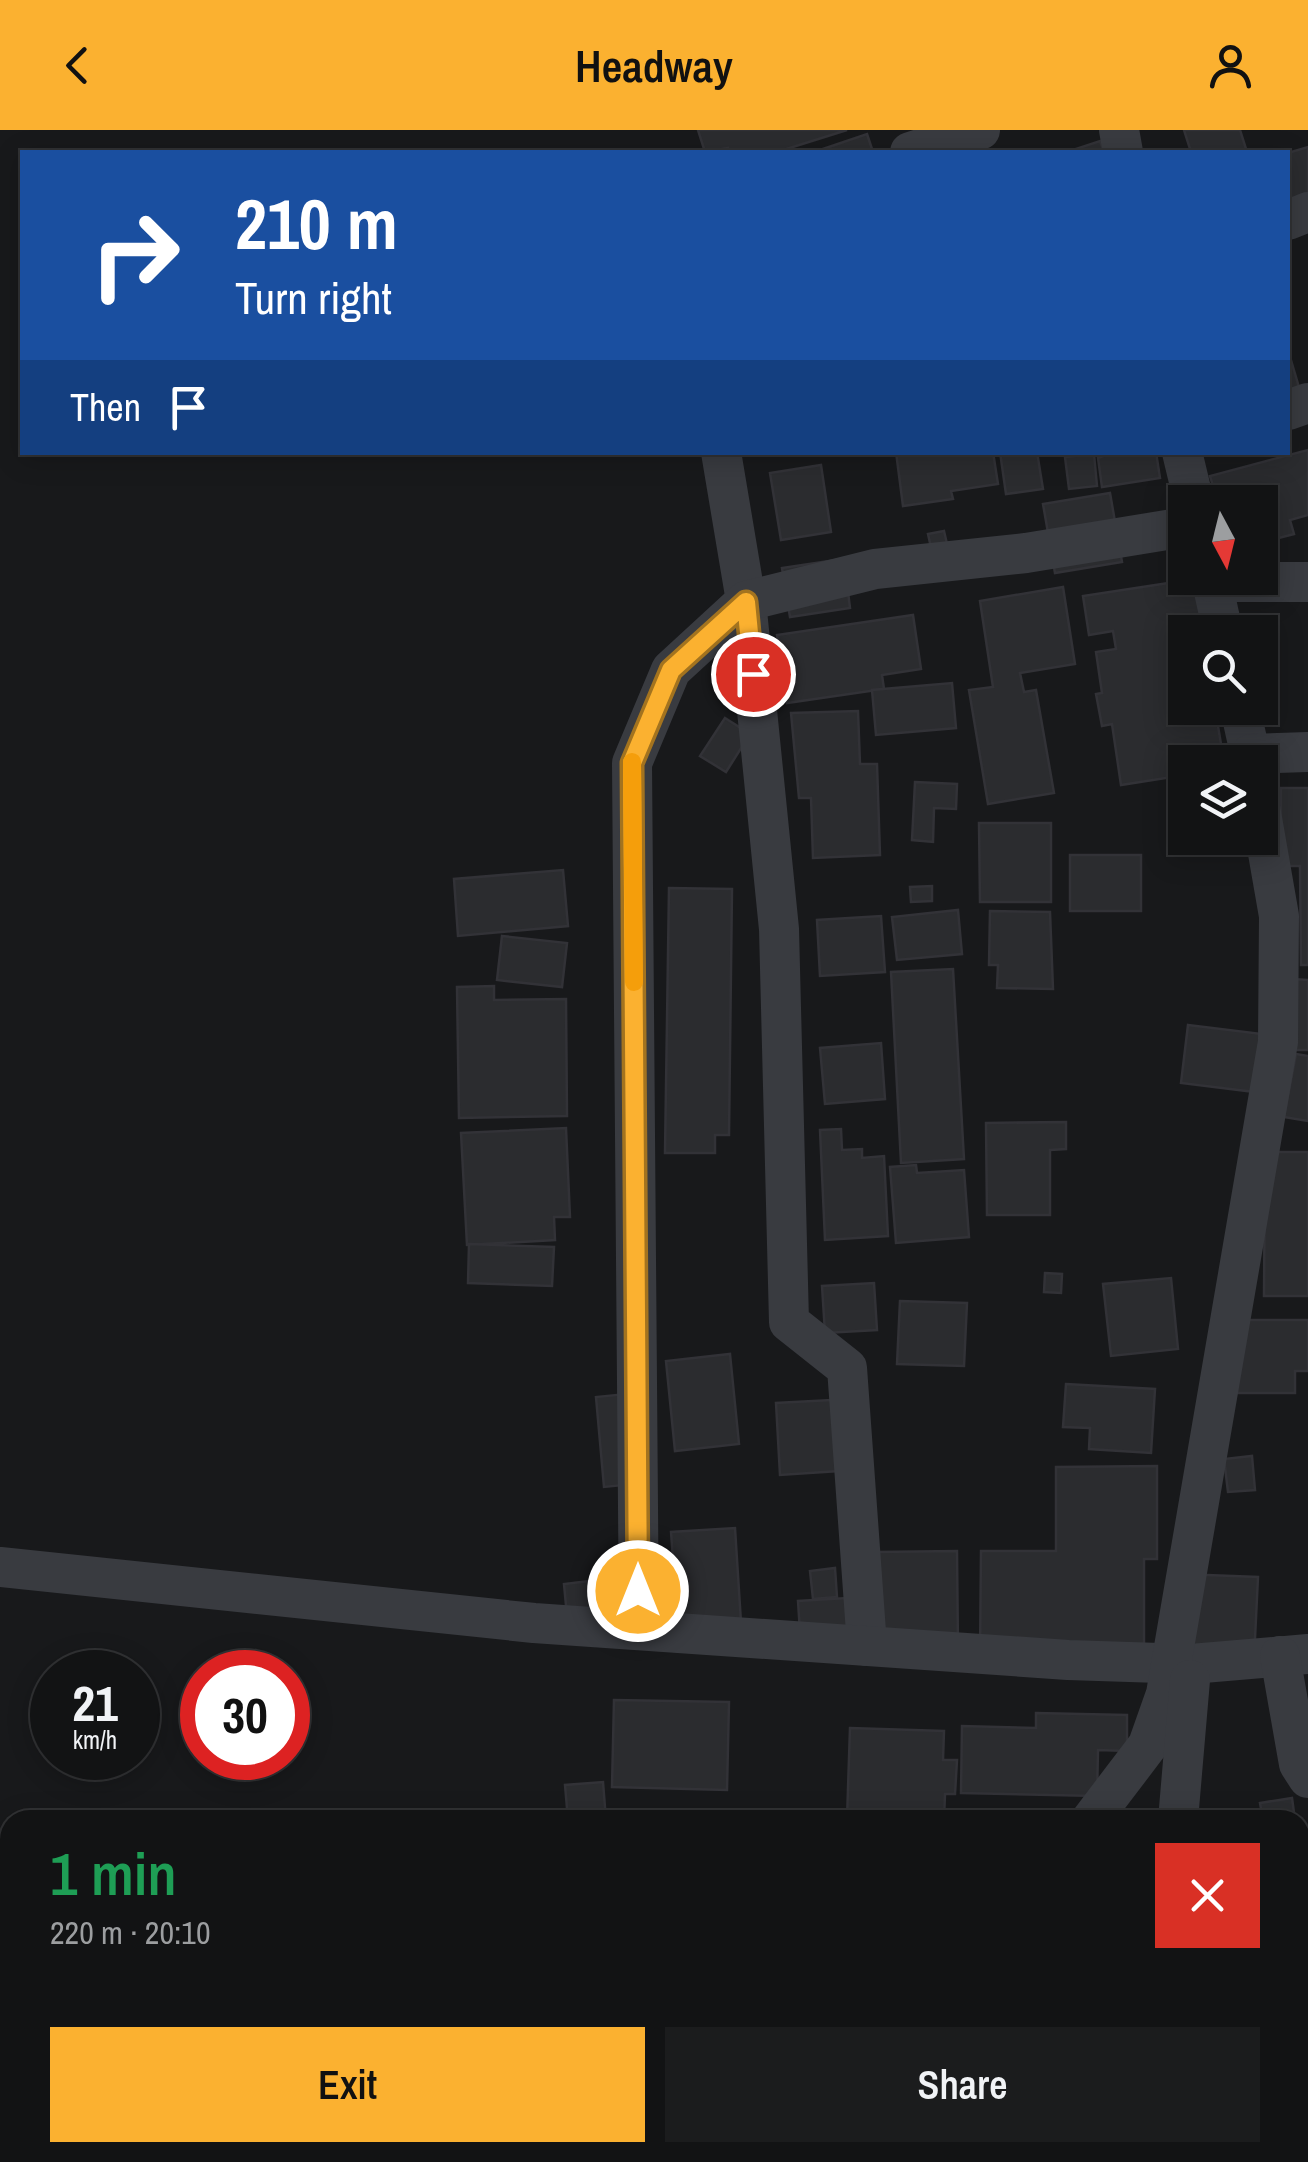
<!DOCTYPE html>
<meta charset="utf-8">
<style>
body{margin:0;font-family:"Archivo Narrow",sans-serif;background:#1b1c1d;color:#f1f3f6;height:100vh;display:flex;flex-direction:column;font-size:38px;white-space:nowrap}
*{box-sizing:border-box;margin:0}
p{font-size:32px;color:#9c9ea0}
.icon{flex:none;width:55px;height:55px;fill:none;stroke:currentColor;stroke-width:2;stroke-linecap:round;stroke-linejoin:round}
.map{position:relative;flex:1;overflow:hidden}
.drawer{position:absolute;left:0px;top:1680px;width:1310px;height:352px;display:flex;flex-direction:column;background:#121314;border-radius:30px 30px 0 0;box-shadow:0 5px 25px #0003,0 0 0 2px #313234}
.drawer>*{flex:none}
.top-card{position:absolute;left:20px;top:20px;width:1270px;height:305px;border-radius:0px;box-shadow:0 5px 25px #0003,0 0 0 2px #313234;background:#1a4fa0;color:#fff;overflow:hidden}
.needle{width:65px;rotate:173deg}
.tools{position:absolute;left:1168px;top:355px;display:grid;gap:20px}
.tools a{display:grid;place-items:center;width:110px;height:110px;border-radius:0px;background:#121314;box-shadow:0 5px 25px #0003,0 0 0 2px #313234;font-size:50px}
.speed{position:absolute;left:30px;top:1520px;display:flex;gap:20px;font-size:50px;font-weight:700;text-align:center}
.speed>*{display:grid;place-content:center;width:130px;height:130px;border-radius:50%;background:#121314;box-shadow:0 5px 25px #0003,0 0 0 2px #313234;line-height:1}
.speed small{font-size:25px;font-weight:400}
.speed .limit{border:15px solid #d22;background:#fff;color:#111}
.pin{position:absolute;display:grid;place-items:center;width:85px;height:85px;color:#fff;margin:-42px;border:5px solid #fff;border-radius:50%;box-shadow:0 2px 10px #0007}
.me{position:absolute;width:110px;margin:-55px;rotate:0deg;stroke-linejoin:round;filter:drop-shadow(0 0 8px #0008)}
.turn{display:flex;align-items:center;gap:35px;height:210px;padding:0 50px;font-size:45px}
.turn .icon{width:130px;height:130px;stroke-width:2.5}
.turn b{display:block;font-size:70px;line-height:85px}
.then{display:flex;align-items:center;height:95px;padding:0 50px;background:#0003;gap:20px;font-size:38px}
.round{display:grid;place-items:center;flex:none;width:105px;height:105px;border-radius:0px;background:#1b1c1d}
.overview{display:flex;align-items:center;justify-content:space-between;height:170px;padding:0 50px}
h1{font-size:60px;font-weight:600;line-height:75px;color:#1e9e55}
.button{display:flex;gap:20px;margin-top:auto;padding:20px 50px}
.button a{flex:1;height:115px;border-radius:0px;background:#fbb130;color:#111;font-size:40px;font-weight:600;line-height:115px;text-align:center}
.button a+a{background:#1b1c1d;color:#f1f3f6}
header{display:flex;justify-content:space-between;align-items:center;height:130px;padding:0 50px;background:#fbb130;color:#111;font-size:45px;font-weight:600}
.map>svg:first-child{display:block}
.building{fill:#2b2c2f;stroke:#323237;stroke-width:2.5}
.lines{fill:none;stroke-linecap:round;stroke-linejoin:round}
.minor{stroke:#393b40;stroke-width:40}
.route-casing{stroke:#a3731f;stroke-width:25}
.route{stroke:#fbb130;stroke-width:18}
.slow{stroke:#f59e0b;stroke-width:18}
</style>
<header><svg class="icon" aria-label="back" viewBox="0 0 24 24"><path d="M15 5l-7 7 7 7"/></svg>Headway<svg class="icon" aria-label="person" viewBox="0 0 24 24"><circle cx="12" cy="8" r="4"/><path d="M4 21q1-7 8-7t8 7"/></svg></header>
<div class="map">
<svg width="1308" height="2032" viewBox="0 0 1308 2032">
<rect width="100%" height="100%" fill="#18191b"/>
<g class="building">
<polygon points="698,0 847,0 777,22 729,22 728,18 705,22"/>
<polygon points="1184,0 1240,0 1247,22 1191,22"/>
<polygon points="867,4 873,22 814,22"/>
<polygon points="1100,11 1104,22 1067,22"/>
<polygon points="1308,17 1308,99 1288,105 1288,23"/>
<polygon points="1288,220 1308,288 1288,294"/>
<polygon points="1308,320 1308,385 1290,390 1294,404 1263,412 1260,372 1218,372 1210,346"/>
<polygon points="896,322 993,322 998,354 951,361 953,369 903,376"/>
<polygon points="1000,322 1037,322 1043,359 1006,364"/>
<polygon points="1114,322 1156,322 1160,348 1102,357 1098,328"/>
<polygon points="1094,324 1097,356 1069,359 1065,327"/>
<polygon points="821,335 831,402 781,410 770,343"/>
<polygon points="1110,363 1122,432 1055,443 1043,374"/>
<polygon points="944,401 950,427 934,431 928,404"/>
<polygon points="862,426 848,462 850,478 790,487 782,438"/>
<polygon points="1195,449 1204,502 1185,502 1185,578 1215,578 1224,632 1185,632 1185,645 1121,655 1112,594 1102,596 1096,564 1102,563 1096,522 1116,519 1113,501 1089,505 1083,466"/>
<polygon points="1063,457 1075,534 1020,543 1024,562 1036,560 1054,663 988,674 969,560 993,557 980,471"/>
<polygon points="913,485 921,539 882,545 884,559 787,573 777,505"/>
<polygon points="952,553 956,598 876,605 872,560"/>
<polygon points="858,581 860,634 877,634 880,725 813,728 811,668 799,668 791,583"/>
<polygon points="725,588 750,604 726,642 700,626"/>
<polygon points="915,652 957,654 956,679 934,678 933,712 912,710"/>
<polygon points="1281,658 1308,658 1308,835 1301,835 1300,736 1281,736"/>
<polygon points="979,693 1051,693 1051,772 980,772"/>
<rect x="1070" y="725" width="71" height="56"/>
<polygon points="563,740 568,796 458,806 454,749"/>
<polygon points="932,756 932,771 911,772 910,757"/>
<polygon points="669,758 732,759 729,1005 715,1005 715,1023 665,1023"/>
<polygon points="958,780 962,824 897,830 892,787"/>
<polygon points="990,781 1050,782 1053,859 997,858 998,835 989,835"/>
<polygon points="881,786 885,842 820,846 817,790"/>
<polygon points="502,806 567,813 562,857 497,850"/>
<polygon points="953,839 964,1029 901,1033 891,842"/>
<polygon points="1292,849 1308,850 1308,920 1292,920"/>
<polygon points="494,856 494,870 566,869 567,986 459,988 457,857"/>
<polygon points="1188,895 1262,904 1255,962 1181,953"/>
<polygon points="881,913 885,969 825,974 820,918"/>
<polygon points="1296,924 1308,926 1308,991 1284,987"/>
<polygon points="1066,992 1066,1019 1050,1020 1050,1085 987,1085 986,993"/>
<polygon points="566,998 570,1087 554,1087 555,1110 467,1115 461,1003"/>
<polygon points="841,999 842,1020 862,1019 862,1028 884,1026 888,1106 825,1110 820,1000"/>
<polygon points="1265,1022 1308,1022 1308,1166 1264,1166"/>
<polygon points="916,1035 917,1043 964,1040 969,1107 896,1113 890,1037"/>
<polygon points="469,1114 554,1117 552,1156 468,1153"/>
<polygon points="1045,1143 1062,1144 1061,1163 1044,1162"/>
<polygon points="1171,1148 1178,1219 1111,1226 1103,1154"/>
<polygon points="874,1153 877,1200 825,1203 822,1156"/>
<polygon points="900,1171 967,1173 964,1236 897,1234"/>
<polygon points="1237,1190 1308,1190 1308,1241 1295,1241 1295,1263 1237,1263"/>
<polygon points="730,1224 739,1314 675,1321 666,1231"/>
<polygon points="1066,1254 1155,1259 1151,1323 1089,1319 1090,1298 1063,1297"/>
<polygon points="646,1262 654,1352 604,1357 596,1267"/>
<polygon points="850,1269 854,1340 780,1345 776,1273"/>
<polygon points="1252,1326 1255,1360 1228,1362 1224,1329"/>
<polygon points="1157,1336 1157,1429 1144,1429 1144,1526 980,1526 981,1421 1056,1421 1056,1337"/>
<polygon points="735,1398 742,1508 679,1512 671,1402"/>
<polygon points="957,1421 958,1520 877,1522 876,1422"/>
<polygon points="835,1438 837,1467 813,1469 810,1441"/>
<polygon points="1181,1444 1258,1447 1254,1529 1178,1526"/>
<polygon points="590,1451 593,1483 567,1486 564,1454"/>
<polygon points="847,1468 849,1515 801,1518 798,1471"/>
<polygon points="614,1570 729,1572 727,1660 612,1657"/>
<polygon points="1036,1583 1127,1585 1127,1621 1098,1620 1097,1666 961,1663 962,1596 1036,1598"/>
<polygon points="850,1598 944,1601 943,1630 957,1630 955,1664 945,1664 944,1690 847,1689"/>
<polygon points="603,1652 606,1690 568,1690 565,1655"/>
<polygon points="1292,1668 1295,1690 1263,1690 1260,1673"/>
<polygon points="1300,1725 1308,1784 1308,1810 1300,1811"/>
<polygon points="0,1741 10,1742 10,1778 0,1777"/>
<rect x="1300" y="1882" width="8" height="109"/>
<polygon points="95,2022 146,2022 147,2032 95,2032"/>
<polygon points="889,2022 946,2022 944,2032"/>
</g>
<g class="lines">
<g class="minor">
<polyline points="1119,0 1123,22"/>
<polyline points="910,22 980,0"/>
<polyline points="1288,90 1308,82"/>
<polyline points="1288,280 1308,273"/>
<polyline points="721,322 746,471 779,799 789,1192 847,1238 867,1516"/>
<polyline points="1182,322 1194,372"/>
<polyline points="1211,448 1223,502"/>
<polyline points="1212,452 1308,452"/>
<polyline points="1240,578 1252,632"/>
<polyline points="1251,624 1308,622"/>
<polyline points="0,1437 534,1493 1068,1530 1191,1534 1308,1524"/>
<polyline points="639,1500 632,633 671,540 746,471 875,439 1026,423 1185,397"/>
<polyline points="1280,1526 1299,1634 1308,1648"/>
<polyline points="1091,1690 1148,1615 1166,1564 1278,912 1279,786 1260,677"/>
<polyline points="1178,1690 1190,1550"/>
<polyline points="1191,2022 1192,2032"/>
<polyline points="959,2032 961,2022"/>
</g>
</g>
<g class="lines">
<g class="route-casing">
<polyline id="route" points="638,1461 632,633 671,540 746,472 753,544"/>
</g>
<use href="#route" class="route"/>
<polyline class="slow" points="632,632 634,852"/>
</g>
</svg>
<div class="tools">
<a><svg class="needle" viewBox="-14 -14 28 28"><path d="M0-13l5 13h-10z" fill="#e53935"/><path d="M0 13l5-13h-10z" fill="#9c9ea0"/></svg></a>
<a><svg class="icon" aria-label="search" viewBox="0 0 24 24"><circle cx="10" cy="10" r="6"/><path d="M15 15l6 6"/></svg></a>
<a><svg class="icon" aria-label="layers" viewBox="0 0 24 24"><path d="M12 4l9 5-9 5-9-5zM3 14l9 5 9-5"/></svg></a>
</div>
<div class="speed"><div>21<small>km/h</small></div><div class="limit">30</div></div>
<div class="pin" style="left:753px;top:544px;background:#d93025"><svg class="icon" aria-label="arrive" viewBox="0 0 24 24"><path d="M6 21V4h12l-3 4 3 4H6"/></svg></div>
<svg class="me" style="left:638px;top:1461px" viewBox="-20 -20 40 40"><circle r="17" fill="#fbb130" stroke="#fff" stroke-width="3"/><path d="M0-11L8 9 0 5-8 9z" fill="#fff"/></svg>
<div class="top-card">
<div class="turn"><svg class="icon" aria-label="right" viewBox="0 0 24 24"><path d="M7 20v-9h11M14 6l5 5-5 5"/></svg><div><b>210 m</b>Turn right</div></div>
<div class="then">Then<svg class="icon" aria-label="arrive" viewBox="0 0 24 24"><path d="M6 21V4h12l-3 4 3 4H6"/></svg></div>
</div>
<section class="drawer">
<div class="overview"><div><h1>1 min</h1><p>220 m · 20:10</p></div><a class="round" style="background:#d93025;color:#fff"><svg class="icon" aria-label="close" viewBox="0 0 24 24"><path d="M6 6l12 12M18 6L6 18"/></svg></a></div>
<div class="button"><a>Exit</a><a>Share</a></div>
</section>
</div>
